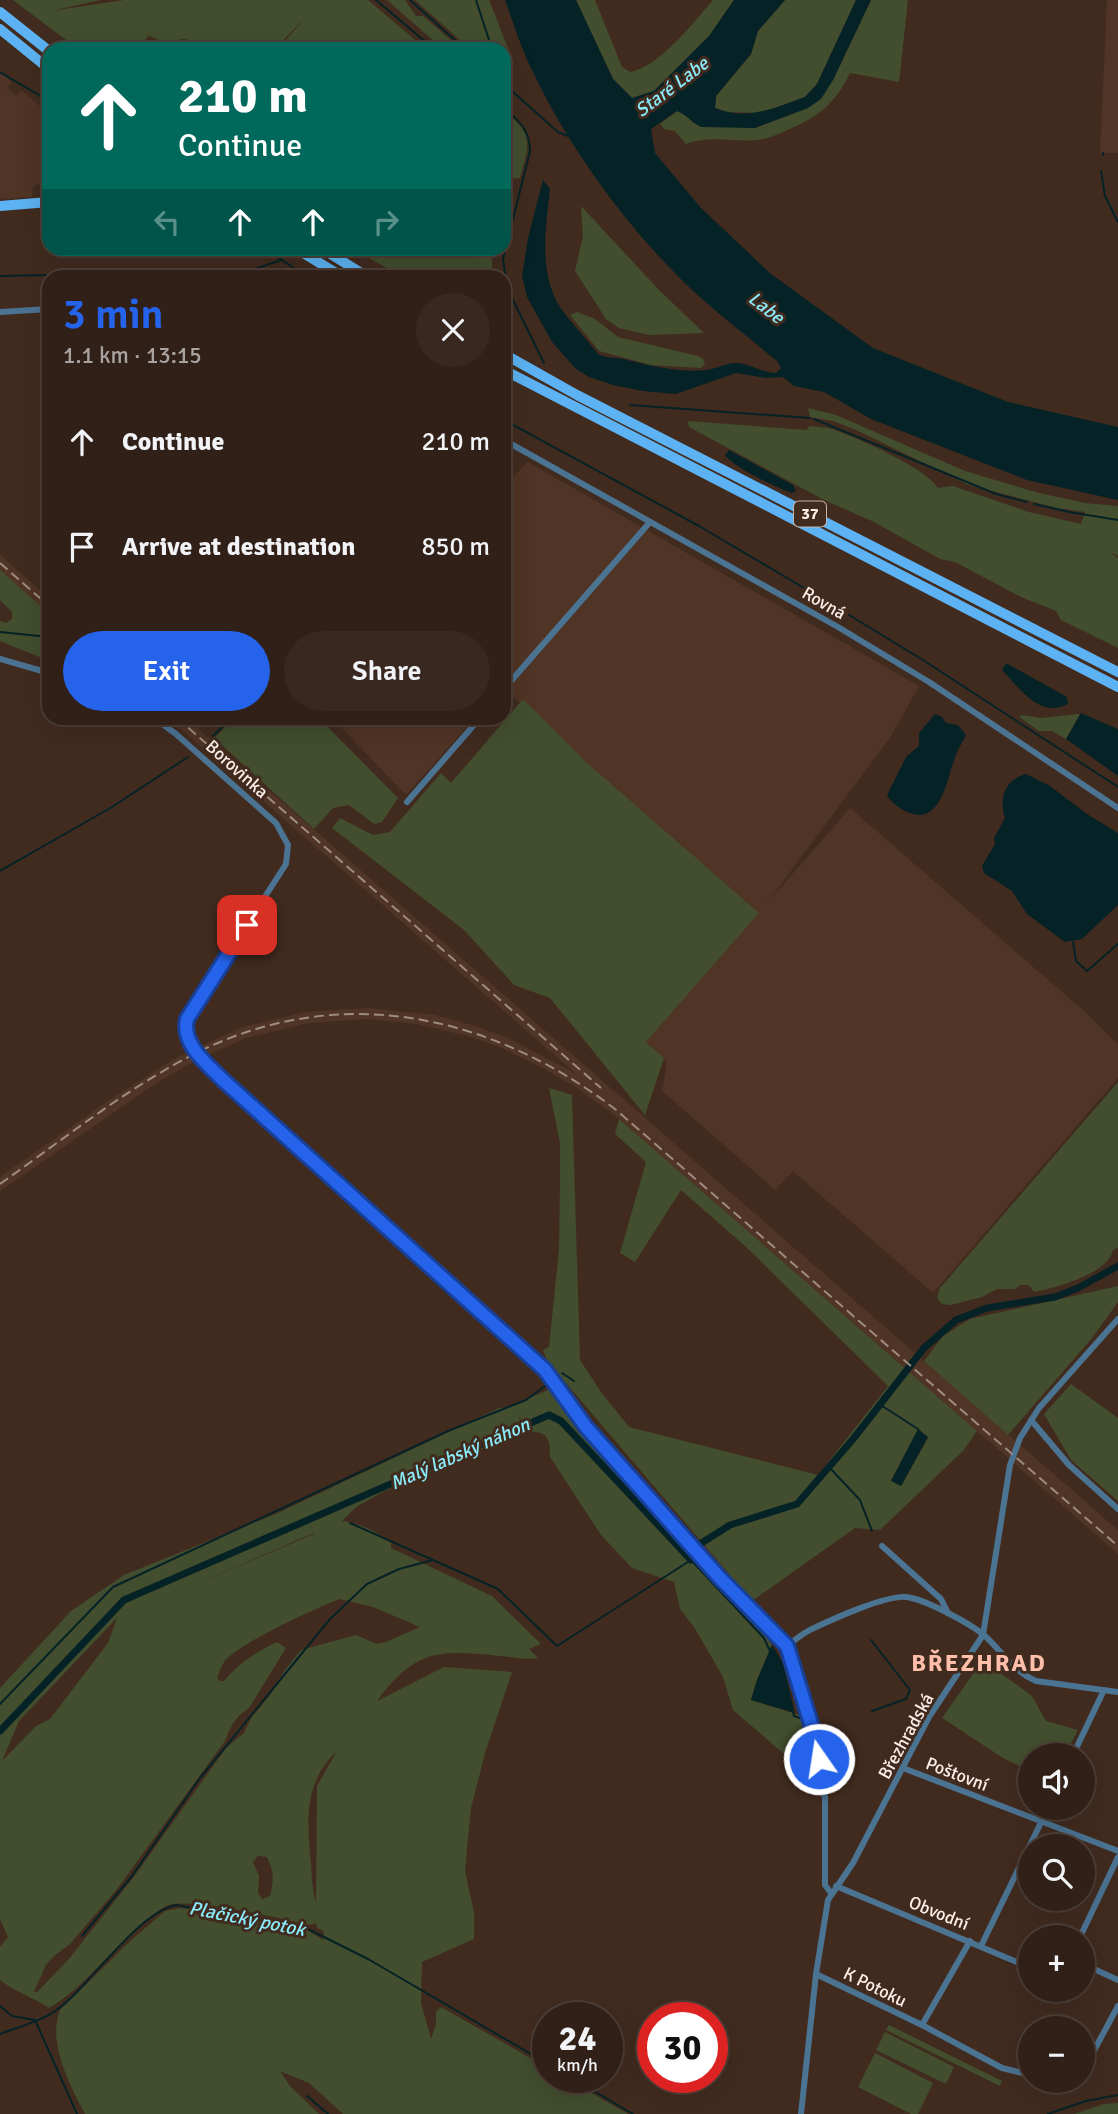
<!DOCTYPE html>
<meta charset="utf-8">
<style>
body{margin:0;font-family:Signika,sans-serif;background:#392820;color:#f1f3f6;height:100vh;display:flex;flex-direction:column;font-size:26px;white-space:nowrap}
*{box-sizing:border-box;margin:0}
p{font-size:23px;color:#a8a3a1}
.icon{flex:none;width:38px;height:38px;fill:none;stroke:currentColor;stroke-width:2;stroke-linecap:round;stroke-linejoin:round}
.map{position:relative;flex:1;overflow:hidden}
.drawer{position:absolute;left:42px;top:270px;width:469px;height:455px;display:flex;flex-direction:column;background:#312017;border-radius:21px;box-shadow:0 7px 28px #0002,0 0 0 2px #4c3e36}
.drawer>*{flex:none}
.top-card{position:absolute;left:42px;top:42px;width:469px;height:214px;border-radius:21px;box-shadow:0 7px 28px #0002,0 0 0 2px #4c3e36;background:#00695c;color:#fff;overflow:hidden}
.fabs{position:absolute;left:1018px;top:1743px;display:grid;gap:14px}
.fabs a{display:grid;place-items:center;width:77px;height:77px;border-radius:50%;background:#312017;box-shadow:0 7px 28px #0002,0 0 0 2px #4c3e36;font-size:35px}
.speed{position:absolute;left:532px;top:2002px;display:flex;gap:14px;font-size:35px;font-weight:700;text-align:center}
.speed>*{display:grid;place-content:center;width:91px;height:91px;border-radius:50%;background:#312017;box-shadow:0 7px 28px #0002,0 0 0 2px #4c3e36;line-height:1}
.speed small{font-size:18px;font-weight:400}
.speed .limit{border:10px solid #d22;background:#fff;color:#111}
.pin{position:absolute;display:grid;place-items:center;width:60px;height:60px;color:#fff;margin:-30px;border-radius:14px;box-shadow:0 4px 10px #0006}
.me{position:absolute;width:77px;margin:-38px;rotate:347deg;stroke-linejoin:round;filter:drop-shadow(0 0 5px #0008)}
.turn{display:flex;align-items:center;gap:24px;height:147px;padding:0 21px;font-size:32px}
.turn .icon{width:91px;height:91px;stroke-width:2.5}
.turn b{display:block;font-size:49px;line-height:60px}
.lanes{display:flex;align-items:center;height:66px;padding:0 21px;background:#0003;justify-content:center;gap:35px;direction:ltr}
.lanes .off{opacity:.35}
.round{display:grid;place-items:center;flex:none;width:74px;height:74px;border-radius:37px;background:#392820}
.headline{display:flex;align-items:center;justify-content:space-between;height:119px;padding:0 21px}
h1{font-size:42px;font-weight:600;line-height:52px;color:#2563eb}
.button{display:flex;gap:14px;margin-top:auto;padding:14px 21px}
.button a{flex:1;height:80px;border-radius:42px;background:#2563eb;color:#fff;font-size:28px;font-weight:600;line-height:80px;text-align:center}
.button a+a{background:#392820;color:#f1f3f6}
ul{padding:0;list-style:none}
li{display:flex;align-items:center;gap:21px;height:105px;padding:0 21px}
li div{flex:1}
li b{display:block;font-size:26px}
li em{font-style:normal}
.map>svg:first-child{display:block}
.built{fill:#503425}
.green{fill:#424e2e;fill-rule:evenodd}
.water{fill:#052226}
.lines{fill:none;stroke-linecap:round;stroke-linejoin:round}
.stream{stroke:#052226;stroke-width:2}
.canal{stroke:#052226;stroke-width:7}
.minor{stroke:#4b7392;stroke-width:6}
.primary{stroke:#5cb2f2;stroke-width:10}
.rail{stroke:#9e8b82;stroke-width:2;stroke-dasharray:10 5;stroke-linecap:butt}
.route-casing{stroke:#184099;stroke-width:18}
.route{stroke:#2563eb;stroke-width:12}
.labels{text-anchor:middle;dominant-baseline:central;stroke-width:6;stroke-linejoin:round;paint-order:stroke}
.shield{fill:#412b1f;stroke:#c5b4ab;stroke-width:2}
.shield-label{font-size:16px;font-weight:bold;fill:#fdeee7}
.street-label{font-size:18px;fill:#fdeee7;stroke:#412b1f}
.water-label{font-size:19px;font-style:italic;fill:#8aebfa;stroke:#412b1f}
.district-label{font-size:24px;font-weight:bold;letter-spacing:2px;fill:#ffbfaa;stroke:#412b1f}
</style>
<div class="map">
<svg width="1118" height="2114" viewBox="0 0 1118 2114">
<rect width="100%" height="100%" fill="#412b1f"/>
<g class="built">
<polygon points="1107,0 1118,0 1118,153 1100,153"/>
<polygon points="0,72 11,82 7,88 16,96 21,90 49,114 49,180 33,187 32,197 0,199"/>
<polygon points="528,462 919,686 890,738 767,903 850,808 1083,1010 1118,1044 1118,1078 933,1293 793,1171 775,1190 662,1091 667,1062 646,1043 585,761 504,689 504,486"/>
<polygon points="0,555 49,598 49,613 0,570"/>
<polygon points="168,718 186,718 1118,1530 1118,1554 612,1113 574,1086 537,1065 502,1048 468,1036 416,1024 367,1019 309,1023 246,1038 199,1059 158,1082 0,1191 0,1177 108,1101 174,1059 242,1027 307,1012 367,1008 435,1015 472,1025 506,1037 575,1073"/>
<polygon points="332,718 475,718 406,795"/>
</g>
<g class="green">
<polygon points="13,0 100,0 51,11 124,0 368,0 426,49 278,49 306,17 275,49 214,49 202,43 184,39 165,42 148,36 140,49 78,49"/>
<polygon points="387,0 405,0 416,16 423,16 461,49 443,49"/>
<polygon points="415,0 489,0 512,58 511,68 504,74 504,49 470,49"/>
<path d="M 576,0 L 595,0 L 622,67 L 630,72 C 658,68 695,21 713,0 L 734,0 L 709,36 L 654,91 L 632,98 L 613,79 Z"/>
<polygon points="785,0 856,0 817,84 805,97 761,113 727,112 715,108 716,96 751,54 758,31"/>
<path d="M 871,0 L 908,0 L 899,82 L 850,73 C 837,101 820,116 792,128 C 781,133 769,139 756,140 C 732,142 710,135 686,144 L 675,131 L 664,129 L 660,124 L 677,111 L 688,116 L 693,123 L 755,128 L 808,108 L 833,80 Z"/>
<path d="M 504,111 C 535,134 529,145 520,178 L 505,179 Z"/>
<polygon points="581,206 659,290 704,333 649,335 619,328 606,319 575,271 583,236"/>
<polygon points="353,249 404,249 424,252 427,249 492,249 492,276 401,276"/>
<polygon points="577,312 595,319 618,337 698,356 703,359 705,364 701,368 651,365 599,351 570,315"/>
<path d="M 808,408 L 836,415 L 965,471 L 1039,493 L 1085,503 L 1118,506 L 1118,556 L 1110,552 L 1118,558 L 1118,648 L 1061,620 L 1056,611 L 1021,597 L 955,562 L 940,559 L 874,522 L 824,500 L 689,427 L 688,421 L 806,430 L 810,426 C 818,427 825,427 832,429 C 856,437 926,468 938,488 L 953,486 L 1029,512 L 1081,524 L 1085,512 L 1057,508 L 969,485 L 856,430 L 833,421 L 810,417 Z"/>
<polygon points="0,570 49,613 49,661 0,641 0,621 6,623 12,619 12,612 0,600"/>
<polygon points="523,699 585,761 759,913 646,1042 664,1058 645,1115 550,998 514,985 464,930 332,828 340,818 373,835 390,832 441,773 451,783"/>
<polygon points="1080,714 1066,739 1052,731 1039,731 1019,717 1022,715 1041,718"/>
<polygon points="235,718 319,718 398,798 382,822 374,824 349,805 333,808 314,829 214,738"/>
<path d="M 1118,1082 L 1118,1248 L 1113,1250 C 1108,1274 1055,1288 1034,1292 L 1029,1285 L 1020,1285 L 1015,1289 L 997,1289 L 982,1297 L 951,1305 L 942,1304 L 937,1298 L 940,1288 Z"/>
<path d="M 549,1088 L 572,1095 L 580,1360 L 601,1392 L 629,1427 L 818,1475 L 888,1386 L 746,1247 L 681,1190 L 635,1262 L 620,1253 L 646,1162 L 615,1134 L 619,1119 L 977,1431 L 964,1450 L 880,1530 L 855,1528 L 752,1601 L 547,1361 L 543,1350 L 549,1347 L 559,1250 L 560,1181 L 560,1143 ZM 919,1429 L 928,1438 L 901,1486 L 891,1480 Z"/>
<polygon points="1118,1286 1118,1302 1092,1338 1008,1435 924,1361 943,1336 970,1319"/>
<polygon points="1071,1384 1118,1418 1118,1501 1071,1460 1044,1414"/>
<path d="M 550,1389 L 584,1432 L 739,1598 L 772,1645 L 757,1680 L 751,1700 L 803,1716 L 812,1778 L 733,1710 L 723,1677 L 694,1627 L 680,1609 L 674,1582 L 632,1568 L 601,1535 L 550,1457 C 550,1443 550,1432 533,1432 L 517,1415 L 529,1432 L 485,1448 L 385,1491 L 356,1507 L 342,1521 C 358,1523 379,1532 391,1543 L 391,1548 L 492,1596 L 541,1644 L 529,1649 L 538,1658 C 521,1660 516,1657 501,1656 C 440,1650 416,1648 377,1701 L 444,1667 L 512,1672 L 486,1750 L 471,1808 L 465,1871 L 474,1912 L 474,1939 L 422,1962 L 421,2003 L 431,2039 L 436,2024 L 436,2012 L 441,2007 L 548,2068 L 548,2077 L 564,2077 L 628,2114 L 343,2114 L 309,2083 L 280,2071 L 290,2086 L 319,2114 L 85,2114 C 70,2086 47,2042 60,2010 L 127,1944 L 165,1911 L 181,1908 L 307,1930 L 323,1940 L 324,1931 L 317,1928 L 316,1923 L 309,1925 C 285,1919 184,1896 166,1906 C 148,1916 128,1937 113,1952 C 93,1971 74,1994 49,2008 C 34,1998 12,1990 0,1980 L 0,1947 L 8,1937 L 0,1919 L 0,1688 L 71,1611 L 124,1575 L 278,1513 L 499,1408 L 509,1407 ZM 314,1534 L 182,1590 L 314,1533 ZM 340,1599 L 373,1607 L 420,1627 L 386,1642 L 377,1644 L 356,1635 L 301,1650 L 285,1670 L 271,1694 L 251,1718 L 244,1733 L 226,1748 L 133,1878 L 68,1960 L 37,1992 L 34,1992 L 46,1965 L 54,1956 L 70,1944 L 117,1889 L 225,1741 C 230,1727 236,1716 249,1708 L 286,1648 L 277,1642 C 256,1652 239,1663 224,1681 L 220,1681 L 217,1678 C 219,1673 221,1667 224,1662 C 237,1644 316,1608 340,1599 ZM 117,1618 L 108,1643 L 50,1719 L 36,1726 L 2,1761 L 19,1721 ZM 337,1751 L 317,1786 L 316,1902 C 312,1890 312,1877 311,1864 C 307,1821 303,1783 337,1751 ZM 258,1856 L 267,1857 C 274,1870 274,1883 270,1896 L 262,1899 L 258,1893 L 259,1876 L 253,1862 Z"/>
<polygon points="988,1664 1032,1696 1046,1721 1078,1730 1065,1755 1031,1755 1031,1772 1003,1758 942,1718 973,1674"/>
<polygon points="889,2025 1002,2081 1000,2086 886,2030"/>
<polygon points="885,2032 954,2067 946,2084 876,2050"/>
<polygon points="875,2053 933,2083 918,2114 911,2114 858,2087"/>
<polygon points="1118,2103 1118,2114 1074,2114 1104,2104"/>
</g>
<g class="water">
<path d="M 505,0 L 576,0 L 613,79 L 632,98 L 654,91 L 709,36 L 734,0 L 785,0 L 758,31 L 751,54 L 716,96 L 715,108 C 748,121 775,108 805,97 L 817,84 L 856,0 L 871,0 L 833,80 L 821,99 L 808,108 L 755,128 L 701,127 C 691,122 687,115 677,111 L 651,129 L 655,153 L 701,208 L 771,274 L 873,348 L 1008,402 L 1118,427 L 1118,500 L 1027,480 L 871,419 L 824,392 L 794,386 L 783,377 L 765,378 L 736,373 L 676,394 L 643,391 L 613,385 L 589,377 L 576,369 L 552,342 L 527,297 L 522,276 L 528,238 L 543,180 L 550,189 C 546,228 538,272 560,307 C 571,323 586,338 598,354 C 607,359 615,357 624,359 C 650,366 680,373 707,370 C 718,368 728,362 739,363 C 752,365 763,373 776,373 L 781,368 L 777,361 C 741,331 703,303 672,270 C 620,217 566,142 534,74 C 522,51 514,25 505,0 Z"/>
<path d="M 729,450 L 793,485 L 796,491 L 792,493 C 777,488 733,467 725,455 Z"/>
<path d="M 1006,663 L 1067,697 L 1068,704 C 1040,719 1020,689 1002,670 Z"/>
<polygon points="1081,713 1118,729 1118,776 1066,739"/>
<path d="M 935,714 L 942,717 L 946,723 L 958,725 L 966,735 C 963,742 958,748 956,755 C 947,776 942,828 907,812 C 899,808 891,803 887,795 L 906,757 L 919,746 L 919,733 Z"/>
<path d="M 1026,774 L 1050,786 L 1087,814 L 1118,833 L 1118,905 L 1082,939 L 1065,942 L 1027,914 L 1012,891 L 984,873 L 982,866 L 995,844 L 994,838 L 1005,818 C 999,799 1004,780 1026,774 Z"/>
<polygon points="918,1429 928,1437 901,1486 891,1481"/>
<polygon points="772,1645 783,1663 795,1713 751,1700 757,1680"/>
</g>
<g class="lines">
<g class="stream">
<polyline points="376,0 434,49"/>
<polyline points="410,0 465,49"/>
<polyline points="476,0 492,49"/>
<polyline points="0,72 49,101"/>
<polyline points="504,84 558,132 568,136"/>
<path d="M 504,108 C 519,121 530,130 530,151 L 503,259 L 507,288 L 544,363"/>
<polyline points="1103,155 1103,153"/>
<polyline points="1101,171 1105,196 1118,222"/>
<polyline points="265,248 305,276"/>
<polyline points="98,274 249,271 281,260"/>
<polyline points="0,276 93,274"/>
<polyline points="630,405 810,418"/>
<polyline points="814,419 996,494 1027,502"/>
<polyline points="504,420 699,526 843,611"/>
<polyline points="504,453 505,452"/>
<polyline points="1034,504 1069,512 1118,520"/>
<polyline points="849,615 923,660 1118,787"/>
<polyline points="0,632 49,637"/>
<polyline points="213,736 231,718"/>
<polyline points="0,871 112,807 188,757"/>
<polyline points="1073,942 1076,961 1087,971 1118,944"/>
<polyline points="562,1373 574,1381"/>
<polyline points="879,1404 918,1429"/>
<polyline points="829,1467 860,1500 872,1531"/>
<polyline points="350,1523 498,1589 557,1646 691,1560 764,1638 770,1651"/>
<polyline points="871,1640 910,1690 906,1699 872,1711"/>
<polyline points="0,1704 113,1587 448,1431 526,1400 548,1384"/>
<polyline points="793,1712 794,1716 800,1718"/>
<polyline points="82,1936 132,1876 200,1778 330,1619 367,1584 399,1569 433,1560"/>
<polyline points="0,2006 12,2016 35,2020 77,2114"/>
<path d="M 0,2034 C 17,2027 40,2022 55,2011 C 91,1986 134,1915 176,1905 L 306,1928 L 368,1959 L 548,2064"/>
<polyline points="570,2077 633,2114"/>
<polyline points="307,2096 328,2114"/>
<polyline points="1048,2114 1086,2101 1118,2095"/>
</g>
<polyline class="canal" points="0,1731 124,1600 549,1415 561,1421 691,1560 700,1544 730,1525 797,1504 854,1438 924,1348 956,1320 987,1308 1055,1297 1078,1288 1118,1266"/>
<g class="minor">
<polyline points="0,312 49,309"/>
<polyline points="504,440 838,627 929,682 1118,808"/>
<polyline points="0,659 49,673"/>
<polyline points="504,689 650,522"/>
<path d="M 154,718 L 176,734 L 276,823 L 288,845 L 286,864 L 190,1013 C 178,1041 204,1062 223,1080 L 545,1370 L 586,1427 L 719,1577 L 787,1646 L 816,1740 L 825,1798 L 825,1885 L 831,1893"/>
<polyline points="407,802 480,718"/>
<polyline points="1031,1420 1069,1465 1118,1509"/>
<polyline points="882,1546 941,1599 948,1613"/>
<path d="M 787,1646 C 795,1640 804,1632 814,1628 C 833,1619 886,1595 906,1597 C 925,1599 969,1623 984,1635 C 1003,1652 1011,1670 1036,1681 L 1118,1692"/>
<polyline points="1073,1755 1104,1690"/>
<polyline points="903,1768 1118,1851"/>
<polyline points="836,1886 1031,1968"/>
<polyline points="1080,1937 1118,1857"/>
<polyline points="981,1946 1048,1808"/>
<polyline points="1083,1964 1118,1980"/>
<polyline points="816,1974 922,2025 970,1941"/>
<polyline points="922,2025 1002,2068 1031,2075"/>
<polyline points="1083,2071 1118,2006"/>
<polyline points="801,2114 816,1974 828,1900 853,1863 929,1717 983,1635 1010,1465 1020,1438 1039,1408 1118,1319"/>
</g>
<g class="primary">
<polyline points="0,12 49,51"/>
<polyline points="0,29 49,69"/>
<polyline points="173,49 194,49"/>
<polyline points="0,206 49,202"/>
<polyline points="295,248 341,276"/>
<polyline points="321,248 366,276"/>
<polyline points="504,354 577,395 1118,672"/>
<polyline points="504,370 1118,687"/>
</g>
<g class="rail">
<polyline points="0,563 49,606"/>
<polyline points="177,718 601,1088"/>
<path d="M 0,1184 C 64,1139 128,1087 198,1052 C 342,981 492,1015 615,1109 L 1118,1546"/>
</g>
</g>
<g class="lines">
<g class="route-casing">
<path id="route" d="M 247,925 L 187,1019 C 181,1044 207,1064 223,1080 L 545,1370 L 586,1427 L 719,1577 L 787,1646 L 816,1740 L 819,1759"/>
</g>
<use href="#route" class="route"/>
</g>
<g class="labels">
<rect class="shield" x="794" y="501.5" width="32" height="25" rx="5"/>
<g class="shield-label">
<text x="810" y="514">37</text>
</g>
<g class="street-label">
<text transform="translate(824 603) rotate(30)">Rovná</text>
<text transform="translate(237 769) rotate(42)">Borovinka</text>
<text transform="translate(906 1736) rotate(-61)">Březhradská</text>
<text transform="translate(957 1774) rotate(21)">Poštovní</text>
<text transform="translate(939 1913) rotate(22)">Obvodní</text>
<text transform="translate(875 1987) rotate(26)">K Potoku</text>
</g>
<g class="water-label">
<text transform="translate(672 87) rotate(-37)">Staré Labe</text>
<text transform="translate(766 308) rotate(38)">Labe</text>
<text transform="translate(460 1454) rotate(-24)">Malý labský náhon</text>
<text transform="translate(247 1919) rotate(11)">Plačický potok</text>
</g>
<g class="district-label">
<text x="979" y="1663">BŘEZHRAD</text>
</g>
</g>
</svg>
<div class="fabs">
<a><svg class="icon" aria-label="sound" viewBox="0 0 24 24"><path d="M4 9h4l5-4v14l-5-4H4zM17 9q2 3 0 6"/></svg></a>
<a><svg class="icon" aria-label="search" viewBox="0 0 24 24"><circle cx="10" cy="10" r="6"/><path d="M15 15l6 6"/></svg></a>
<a>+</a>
<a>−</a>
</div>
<div class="speed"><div>24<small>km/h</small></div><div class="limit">30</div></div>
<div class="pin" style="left:247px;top:925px;background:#d93025"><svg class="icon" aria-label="arrive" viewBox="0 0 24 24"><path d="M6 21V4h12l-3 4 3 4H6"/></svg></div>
<svg class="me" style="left:819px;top:1759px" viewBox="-20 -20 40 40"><circle r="17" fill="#2563eb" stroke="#fff" stroke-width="3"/><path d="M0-11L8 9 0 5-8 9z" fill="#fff"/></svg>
<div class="top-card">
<div class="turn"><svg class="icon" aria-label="ahead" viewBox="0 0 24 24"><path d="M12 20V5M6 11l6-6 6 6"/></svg><div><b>210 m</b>Continue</div></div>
<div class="lanes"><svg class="icon off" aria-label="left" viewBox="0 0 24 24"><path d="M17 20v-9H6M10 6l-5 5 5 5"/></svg><svg class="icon" aria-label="ahead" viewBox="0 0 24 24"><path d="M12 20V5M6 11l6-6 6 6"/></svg><svg class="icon" aria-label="ahead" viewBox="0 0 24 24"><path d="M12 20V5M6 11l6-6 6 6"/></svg><svg class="icon off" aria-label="right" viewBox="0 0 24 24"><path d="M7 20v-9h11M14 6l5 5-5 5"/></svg></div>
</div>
<section class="drawer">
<div class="headline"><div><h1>3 min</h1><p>1.1 km · 13:15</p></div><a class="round"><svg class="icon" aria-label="close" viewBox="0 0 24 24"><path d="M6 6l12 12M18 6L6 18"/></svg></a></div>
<ul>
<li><svg class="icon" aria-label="ahead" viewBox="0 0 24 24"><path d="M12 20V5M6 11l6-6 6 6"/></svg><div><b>Continue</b></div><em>210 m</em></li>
<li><svg class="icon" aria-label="arrive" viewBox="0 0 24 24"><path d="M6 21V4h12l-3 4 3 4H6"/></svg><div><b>Arrive at destination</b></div><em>850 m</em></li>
</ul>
<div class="button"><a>Exit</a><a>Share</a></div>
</section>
</div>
